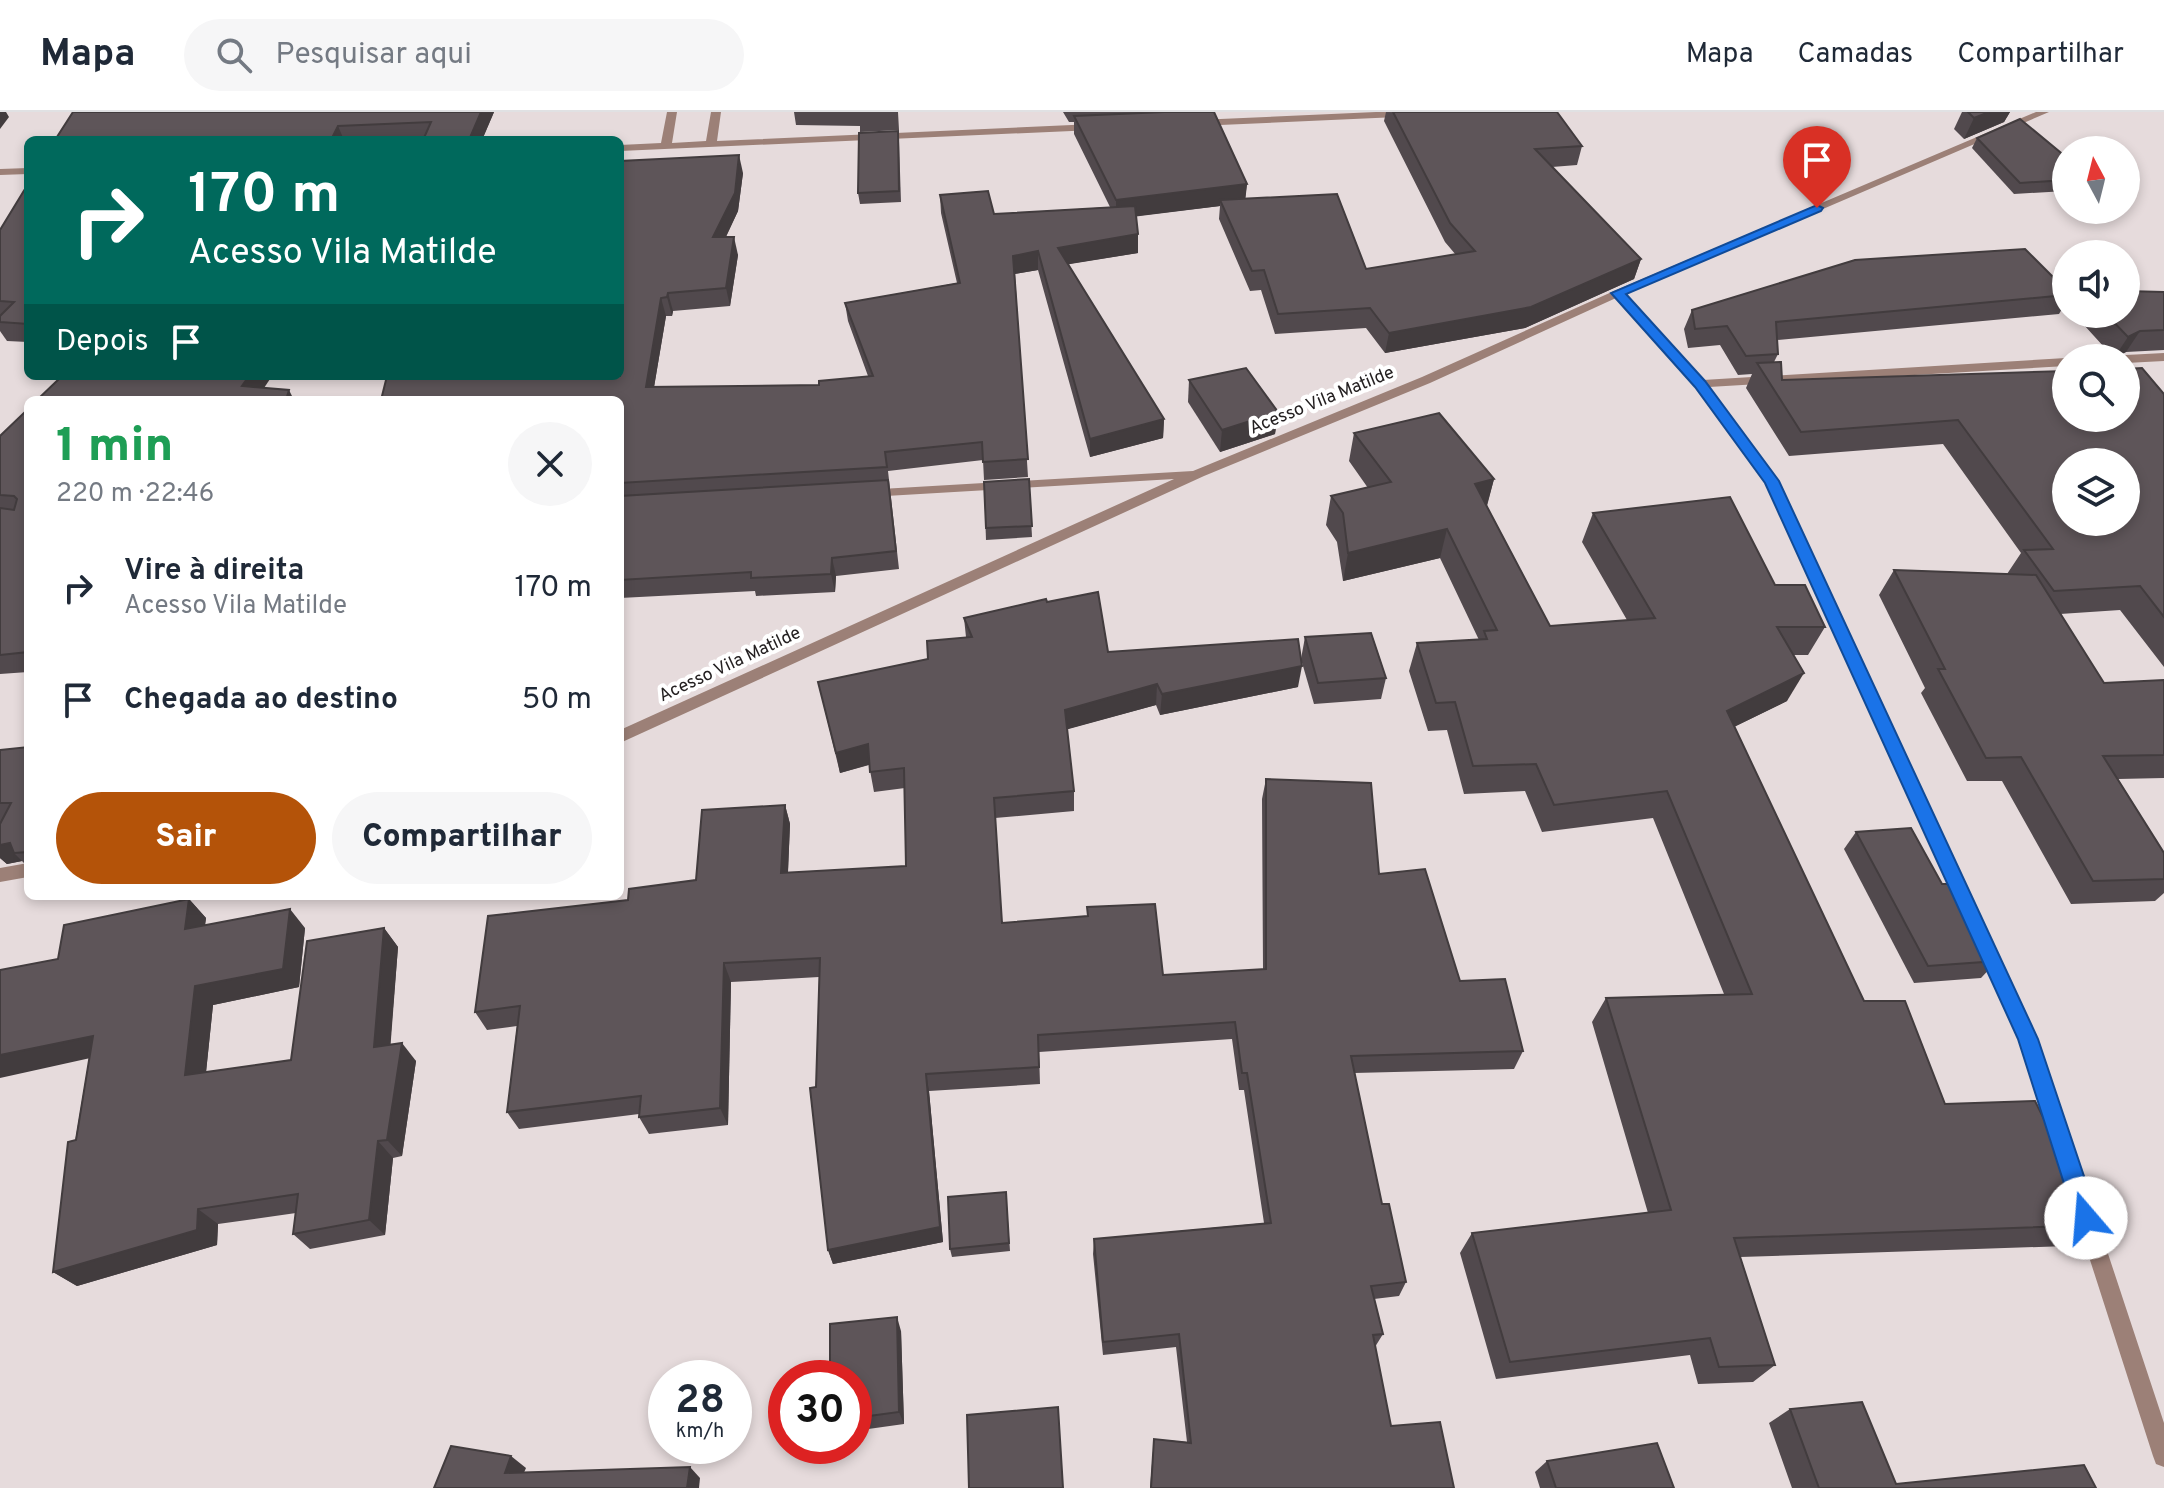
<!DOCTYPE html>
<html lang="pt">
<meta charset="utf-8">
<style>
body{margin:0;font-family:Overpass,sans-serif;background:#f6f6f7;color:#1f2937;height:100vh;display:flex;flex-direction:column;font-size:30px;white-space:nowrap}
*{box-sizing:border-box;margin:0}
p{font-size:26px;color:#747a83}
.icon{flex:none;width:44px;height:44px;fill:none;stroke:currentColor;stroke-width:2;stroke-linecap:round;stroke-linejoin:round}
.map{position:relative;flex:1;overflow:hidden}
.drawer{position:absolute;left:24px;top:284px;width:600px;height:504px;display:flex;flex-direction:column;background:#fff;border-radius:12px;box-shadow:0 4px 12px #0003}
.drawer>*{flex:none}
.hud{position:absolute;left:24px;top:24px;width:600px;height:244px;border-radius:12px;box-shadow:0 4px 12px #0003;background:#00695c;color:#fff;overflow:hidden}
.needle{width:52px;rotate:353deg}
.controls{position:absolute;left:2052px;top:24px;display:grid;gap:16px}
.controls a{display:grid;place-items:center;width:88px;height:88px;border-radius:50%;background:#fff;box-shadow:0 4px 12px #0003;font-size:40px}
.speed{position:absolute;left:648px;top:1248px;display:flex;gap:16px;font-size:40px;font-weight:700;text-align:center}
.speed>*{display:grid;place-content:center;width:104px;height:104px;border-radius:50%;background:#fff;box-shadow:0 4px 12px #0003;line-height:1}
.speed small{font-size:20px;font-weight:400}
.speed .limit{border:12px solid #d22;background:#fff;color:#111}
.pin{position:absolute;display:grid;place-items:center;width:68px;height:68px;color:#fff;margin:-82px -34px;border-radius:50% 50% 50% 0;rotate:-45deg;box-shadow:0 0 8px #0007}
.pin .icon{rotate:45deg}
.me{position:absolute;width:88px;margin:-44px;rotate:342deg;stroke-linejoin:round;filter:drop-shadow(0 0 6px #0008)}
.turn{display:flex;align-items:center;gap:28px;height:168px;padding:0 32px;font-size:36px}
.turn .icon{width:104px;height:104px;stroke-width:2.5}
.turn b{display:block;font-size:56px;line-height:68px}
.then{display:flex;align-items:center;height:76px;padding:0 32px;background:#0003;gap:16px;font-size:30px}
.round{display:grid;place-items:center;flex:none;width:84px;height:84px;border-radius:42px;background:#f6f6f7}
.overview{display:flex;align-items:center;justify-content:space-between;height:136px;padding:0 32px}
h1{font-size:48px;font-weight:800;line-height:60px;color:#1e9e55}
.button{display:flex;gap:16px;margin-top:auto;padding:16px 32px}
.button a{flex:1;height:92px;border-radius:48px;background:#b45309;color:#fff;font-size:32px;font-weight:800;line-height:92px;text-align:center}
.button a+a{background:#f6f6f7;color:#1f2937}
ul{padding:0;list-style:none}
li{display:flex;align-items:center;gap:24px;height:112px;padding:0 32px}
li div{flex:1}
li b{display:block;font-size:30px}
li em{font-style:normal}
header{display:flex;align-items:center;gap:48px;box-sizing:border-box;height:112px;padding:0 40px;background:#fff;border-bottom:2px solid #e0e1e3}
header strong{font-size:38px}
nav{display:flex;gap:44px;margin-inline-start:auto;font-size:28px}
.search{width:560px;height:72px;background:#f6f6f7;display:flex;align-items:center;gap:20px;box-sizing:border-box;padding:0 28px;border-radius:44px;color:#747a83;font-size:30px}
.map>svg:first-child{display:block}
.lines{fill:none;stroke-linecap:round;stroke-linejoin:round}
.service{fill:#9c8077;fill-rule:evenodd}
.minor{fill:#9c8077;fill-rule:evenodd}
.wall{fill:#51494d}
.shaded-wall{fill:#423c3e}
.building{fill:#5e5559;stroke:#423c3e;stroke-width:2;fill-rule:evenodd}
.route{fill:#1a73e8;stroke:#114b97;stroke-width:2}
.labels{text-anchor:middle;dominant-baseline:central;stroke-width:8;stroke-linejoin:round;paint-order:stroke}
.far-street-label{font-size:18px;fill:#242021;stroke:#fff}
</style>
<header>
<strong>Mapa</strong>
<div class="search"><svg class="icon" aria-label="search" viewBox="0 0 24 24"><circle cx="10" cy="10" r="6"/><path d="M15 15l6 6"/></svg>Pesquisar aqui</div>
<nav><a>Mapa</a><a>Camadas</a><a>Compartilhar</a></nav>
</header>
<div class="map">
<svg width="2164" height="1376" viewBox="0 0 2164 1376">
<rect width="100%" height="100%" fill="#e6dbdc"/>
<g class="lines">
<g class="service">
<polygon points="667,0 677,0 672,31 706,29 711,0 721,0 717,29 1094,12 1099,15 1094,18 620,39 620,33 661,31"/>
<polygon points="1376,0 1447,0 1442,3 1197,14 1192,11 1197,8"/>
<polygon points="28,56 28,62 0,63 0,57"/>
</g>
<g class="minor">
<polygon points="2036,0 2049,0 1625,182 1703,268 2066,246 2066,254 1709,275 1779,369 2037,927 2164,1311 2164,1355 2156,1352 2153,1344 2019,927 1766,370 1696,275 1616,186 1430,271 1204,364 620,631 620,618 1174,367 869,385 862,381 864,378 1193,359 1422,265 1614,179"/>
<polygon points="2164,241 2164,249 2126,251 2126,246 2121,246 2126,243"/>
<polygon points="28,751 28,765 0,770 0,756"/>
</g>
</g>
<g class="wall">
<polygon points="73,0 494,0 482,28 55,28"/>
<polygon points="794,0 898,0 899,18 860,20 860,14 796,13"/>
<polygon points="1063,0 1214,0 1247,72 1245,86 1366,157 1456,143 1445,130 1384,9 1386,0 1557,0 1582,34 1577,53 1552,55 1641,147 1634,167 1525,216 1385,241 1366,216 1275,222 1261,178 1250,179 1219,107 1220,94 1136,104 1138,122 1138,141 1068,152 1164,307 1163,326 1090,345 1038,158 1015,162 1028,365 984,368 983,348 888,359 899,457 836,464 835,480 756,484 755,479 620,486 620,49 743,61 738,99 726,125 738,143 730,194 673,199 672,204 666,204 654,275 819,273 868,264 848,209 845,191 957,171 941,101 940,83 994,102 1110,95 1074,22 1074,10 1069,10"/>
<polygon points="1962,0 2010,0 2004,10 1964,27 1954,17"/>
<polygon points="1977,26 2066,45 2066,79 2014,82 1972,36"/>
<polygon points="899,30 901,90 860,92 858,81"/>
<polygon points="28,72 28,230 7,229 0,219 0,118"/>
<polygon points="2066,178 2066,190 2059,202 1777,228 1778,242 1774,250 1782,268 2164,282 2164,555 2120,498 2060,502 2104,571 2164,568 2164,666 2118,667 2164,741 2164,781 2155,789 2071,792 2002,669 1967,669 1921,581 1925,576 1879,483 1894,458 2007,462 2021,441 1943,332 1789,344 1746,276 1752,262 1738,263 1720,233 1688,236 1684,217 1692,198"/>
<polygon points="2164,180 2164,238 2126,240 2114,246 2074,202 2126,202"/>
<polygon points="1189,268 1278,300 1275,322 1220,340 1188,290"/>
<polygon points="28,297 28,560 0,562 0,324"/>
<polygon points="1354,321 1494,367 1487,394 1550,514 1627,508 1582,430 1593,401 1775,473 1825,515 1808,543 1793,543 1787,589 1734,615 1864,889 1945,992 2097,1113 2067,1134 1740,1145 1775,1253 1753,1270 1698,1272 1690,1243 1496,1267 1460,1141 1472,1121 1648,1101 1592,910 1606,886 1724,882 1653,706 1542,720 1525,679 1464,682 1447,618 1428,619 1409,559 1417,531 1479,528 1440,446 1343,469 1337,430 1326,413 1331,384 1368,376 1349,349"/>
<polygon points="1029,367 1032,425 986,428 984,370"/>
<polygon points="1047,490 1108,540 1298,575 1160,603 1156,593 1067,617 1074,679 1074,699 995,706 1002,811 1087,804 1087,795 1163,863 1263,857 1262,687 1266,667 1379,762 1460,869 1523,939 1514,957 1354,961 1382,1092 1406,1170 1399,1184 1374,1187 1383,1222 1375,1235 1391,1314 1454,1376 1150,1376 1154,1327 1187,1330 1176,1235 1103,1243 1093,1142 1094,1127 1264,1111 1244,978 1239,978 1232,927 1039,940 1040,972 929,979 943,1130 833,1152 828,1138 816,975 819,865 731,870 728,1013 649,1022 639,1005 639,1002 519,1017 507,1000 517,914 487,918 475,900 628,788 696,768 785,693 790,712 788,761 906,754 905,676 874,680 869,653 840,661 818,570 928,547 966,525 964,506"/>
<polygon points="1305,525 1386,566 1381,587 1314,592 1301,547"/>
<polygon points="28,635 28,755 22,749 7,752 0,746 0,712 1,710 0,710 0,638"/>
<polygon points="1856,720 1942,772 1997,849 1981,866 1914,871 1844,737"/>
<polygon points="189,787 206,806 205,813 305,816 299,875 213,893 206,960 291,948 384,816 398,835 390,933 416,949 402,1044 393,1046 385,1123 310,1137 293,1122 296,1101 218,1112 217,1133 77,1174 53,1160 89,947 58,847"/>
<polygon points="1006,1080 1010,1139 952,1145 950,1137"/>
<polygon points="901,1219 904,1312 854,1319 854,1266"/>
<polygon points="1790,1297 1896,1372 2096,1376 1792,1376 1769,1311"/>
<polygon points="1547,1349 1674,1376 1540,1376 1535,1360"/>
</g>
<g class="shaded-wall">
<polygon points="0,0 6,0 9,5 0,17"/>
<polygon points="481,0 494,0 482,28 469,28"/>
<polygon points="1989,0 2010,0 2004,10 1964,27 1974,6"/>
<polygon points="338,14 344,28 331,28"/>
<polygon points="739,43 743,61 738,99 717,143 713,125"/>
<polygon points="1247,72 1245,91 1220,88 1220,94 1116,107 1116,88"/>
<polygon points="1138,122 1138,141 1058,154 1058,136"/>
<polygon points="734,125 738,143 730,194 726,176"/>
<polygon points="1038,139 1038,158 1014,162 1013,144"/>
<polygon points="1641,147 1634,167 1525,216 1385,241 1389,221"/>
<polygon points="668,181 673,199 672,204 667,185"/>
<polygon points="661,186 666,204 651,293 646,275"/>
<polygon points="2140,219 2126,240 2114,246 2128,225"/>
<polygon points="249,264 272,264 256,288 242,274"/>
<polygon points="289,278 294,288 286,288"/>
<polygon points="1278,300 1275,322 1220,340 1222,318"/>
<polygon points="1164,307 1163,326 1090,345 1090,327"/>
<polygon points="1494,367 1486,396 1475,372"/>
<polygon points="1447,417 1440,446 1343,469 1348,441"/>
<polygon points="832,446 836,464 835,480 831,462"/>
<polygon points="1302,554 1298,575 1160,603 1162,582"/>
<polygon points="1804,561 1787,589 1711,626 1727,599"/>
<polygon points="1157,572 1156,593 1065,618 1065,598"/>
<polygon points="868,632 871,652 840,661 836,641"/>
<polygon points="785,693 790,712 787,780 781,761"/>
<polygon points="10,731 14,741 22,749 7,752 0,746 0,733"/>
<polygon points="189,787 206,806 202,836 185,817"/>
<polygon points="290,797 305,816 299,875 213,893 204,980 185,963 195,874"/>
<polygon points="384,816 398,835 389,953 374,935"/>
<polygon points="724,851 731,870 728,1013 720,996"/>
<polygon points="93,924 113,941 0,966 0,943"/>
<polygon points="402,931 416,949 402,1044 387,1028"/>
<polygon points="926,962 929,979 943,1130 833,1152 828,1138"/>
<polygon points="378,1029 393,1046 385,1123 369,1108"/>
<polygon points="198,1097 218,1112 217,1133 77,1174 53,1160"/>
<polygon points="897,1205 901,1219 904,1312 899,1300"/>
<polygon points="511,1344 526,1356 519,1372 505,1361"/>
<polygon points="690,1355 700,1366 699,1376 687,1376"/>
</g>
<g class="building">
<polygon points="73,0 481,0 469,28 423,28 431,10 338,14 331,28 55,28"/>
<polygon points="1164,0 1214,0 1247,72 1116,88 1074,4"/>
<polygon points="1393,0 1557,0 1582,34 1535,37 1641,147 1531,195 1389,221 1370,196 1278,202 1264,158 1252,159 1220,88 1337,82 1366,157 1475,139 1450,111"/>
<polygon points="1968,0 1989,0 1974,6"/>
<polygon points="2020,7 2066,45 2066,68 2020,71 1977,26"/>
<polygon points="898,19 899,79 858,81 859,21"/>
<polygon points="739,43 735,81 713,125 734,125 726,176 668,181 667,185 661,186 646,275 819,273 819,269 873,264 845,191 960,171 940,83 988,79 994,102 1135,94 1138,122 1058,136 1164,307 1090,327 1038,139 1013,144 1028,347 983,350 982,330 885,340 887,355 620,371 620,288 381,288 387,264 620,264 620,49"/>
<polygon points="28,72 28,212 0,210 0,204 14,190 0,189 0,118"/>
<polygon points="2025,137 2066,178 2066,183 1776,210 1778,242 1746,244 1727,214 1695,217 1692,198 1855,148"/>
<polygon points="2126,179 2164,180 2164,218 2140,219 2128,225 2106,202 2126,202"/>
<path d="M 1781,250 L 1782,268 L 2066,259 L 2066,306 L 2126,306 L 2126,257 L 2142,256 L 2164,282 L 2164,505 L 2140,474 L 2054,479 L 2024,438 L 2053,437 L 1958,308 L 1801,320 L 1757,251 ZM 2066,350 L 2126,350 L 2126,410 L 2066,410 Z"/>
<polygon points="1246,256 1278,300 1222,318 1189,268"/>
<polygon points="62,264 249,264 242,274 289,278 286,288 37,288"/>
<polygon points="28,297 28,540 0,543 0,396 14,398 17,387 14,384 0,383 0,324"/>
<polygon points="1439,301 1494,367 1475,372 1550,514 1655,506 1593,401 1730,385 1775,473 1805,473 1825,515 1777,515 1804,561 1727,599 1864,889 1905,889 1945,992 2035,989 2097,1113 1734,1126 1775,1253 1719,1255 1710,1226 1510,1250 1472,1121 1671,1098 1606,886 1752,882 1667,679 1554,693 1536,652 1473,654 1455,590 1436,591 1417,531 1487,527 1484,519 1497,518 1447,417 1348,441 1343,401 1331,384 1391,370 1354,321"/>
<polygon points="1029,367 1032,414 986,416 984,370"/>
<polygon points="888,368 896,439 832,446 831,462 751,466 751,460 620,468 620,384"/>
<polygon points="1894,458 2036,463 2104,571 2164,568 2164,643 2103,644 2164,741 2164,767 2093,769 2021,645 1986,646 1938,557 1945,557"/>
<polygon points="1098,480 1108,540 1298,527 1302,554 1162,582 1157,572 1065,598 1074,679 994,686 1002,811 1088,804 1087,795 1155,792 1163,863 1266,857 1266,667 1371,671 1379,762 1425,757 1460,869 1505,867 1523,939 1351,944 1382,1092 1389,1092 1406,1170 1371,1174 1383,1222 1373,1223 1391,1314 1440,1310 1454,1376 1151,1376 1154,1327 1191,1331 1179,1222 1103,1230 1094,1127 1271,1111 1247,961 1242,961 1235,910 1038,923 1039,955 926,962 940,1115 828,1138 810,976 816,975 820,846 724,851 720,996 639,1005 641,984 507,1000 520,894 475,900 488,804 628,788 629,777 696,768 702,698 785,693 781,761 906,754 904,656 870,660 868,632 836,641 818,570 928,547 927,529 972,525 964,506 1046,487 1047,490"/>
<polygon points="1371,521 1386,566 1318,571 1305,525"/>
<polygon points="28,635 28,740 14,741 10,731 0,733 0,712 11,691 0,691 0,638"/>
<polygon points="1911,716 1942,772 1953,772 1997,849 1928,854 1856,720"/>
<polygon points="189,787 185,817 290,797 283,857 195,874 185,963 291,948 307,829 384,816 374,935 402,931 387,1028 378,1029 369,1108 293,1122 298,1082 198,1097 197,1118 53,1160 68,1030 76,1028 93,924 0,943 0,858 58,847 64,813"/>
<polygon points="1006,1080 1009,1131 950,1137 948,1085"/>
<polygon points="897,1205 899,1300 854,1306 854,1266 830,1266 830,1212"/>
<polygon points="1862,1290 1896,1372 2084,1353 2096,1376 1819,1376 1790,1297"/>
<polygon points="1058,1295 1063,1376 969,1376 967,1303"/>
<polygon points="1657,1331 1674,1376 1556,1376 1547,1349"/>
<polygon points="451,1334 511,1344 505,1361 690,1355 687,1376 434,1376"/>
</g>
<polygon class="route" points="1817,93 1823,96 1821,99 1626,182 1705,269 1779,369 2038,927 2098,1106 2094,1114 2086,1117 2078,1114 2075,1106 2018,927 1765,371 1695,275 1611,181"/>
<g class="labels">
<g class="far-street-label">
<text transform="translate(1322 289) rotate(-22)">Acesso Vila Matilde</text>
<text transform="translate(730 553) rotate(-25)">Acesso Vila Matilde</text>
</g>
</g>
</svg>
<div class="controls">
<a><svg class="needle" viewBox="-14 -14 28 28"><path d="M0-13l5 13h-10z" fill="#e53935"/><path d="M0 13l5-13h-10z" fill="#747a83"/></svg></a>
<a><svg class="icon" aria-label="sound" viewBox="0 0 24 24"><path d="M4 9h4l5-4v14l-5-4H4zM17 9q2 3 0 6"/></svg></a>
<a><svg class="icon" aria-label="search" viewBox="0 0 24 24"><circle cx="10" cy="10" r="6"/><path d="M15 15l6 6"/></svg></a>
<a><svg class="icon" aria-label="layers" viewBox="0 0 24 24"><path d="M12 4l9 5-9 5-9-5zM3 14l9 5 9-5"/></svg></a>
</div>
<div class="speed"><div>28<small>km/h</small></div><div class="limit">30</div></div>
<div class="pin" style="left:1817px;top:96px;background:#d93025"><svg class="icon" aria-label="arrive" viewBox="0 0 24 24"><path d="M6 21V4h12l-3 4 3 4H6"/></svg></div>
<svg class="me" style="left:2086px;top:1106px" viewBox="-20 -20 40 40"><circle r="19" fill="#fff"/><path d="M0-13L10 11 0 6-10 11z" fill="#1a73e8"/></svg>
<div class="hud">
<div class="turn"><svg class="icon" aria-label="right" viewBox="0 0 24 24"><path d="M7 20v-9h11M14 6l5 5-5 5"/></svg><div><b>170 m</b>Acesso Vila Matilde</div></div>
<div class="then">Depois<svg class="icon" aria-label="arrive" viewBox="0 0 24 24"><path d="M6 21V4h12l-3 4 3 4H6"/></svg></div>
</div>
<section class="drawer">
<div class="overview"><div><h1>1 min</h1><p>220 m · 22:46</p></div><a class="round"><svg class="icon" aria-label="close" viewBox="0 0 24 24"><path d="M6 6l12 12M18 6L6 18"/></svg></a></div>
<ul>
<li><svg class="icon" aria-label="right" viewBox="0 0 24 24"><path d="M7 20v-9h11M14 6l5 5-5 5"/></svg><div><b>Vire à direita</b><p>Acesso Vila Matilde</p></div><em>170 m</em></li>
<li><svg class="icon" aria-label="arrive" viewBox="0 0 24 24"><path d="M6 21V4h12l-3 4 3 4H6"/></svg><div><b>Chegada ao destino</b></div><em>50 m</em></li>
</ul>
<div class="button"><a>Sair</a><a>Compartilhar</a></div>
</section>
</div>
